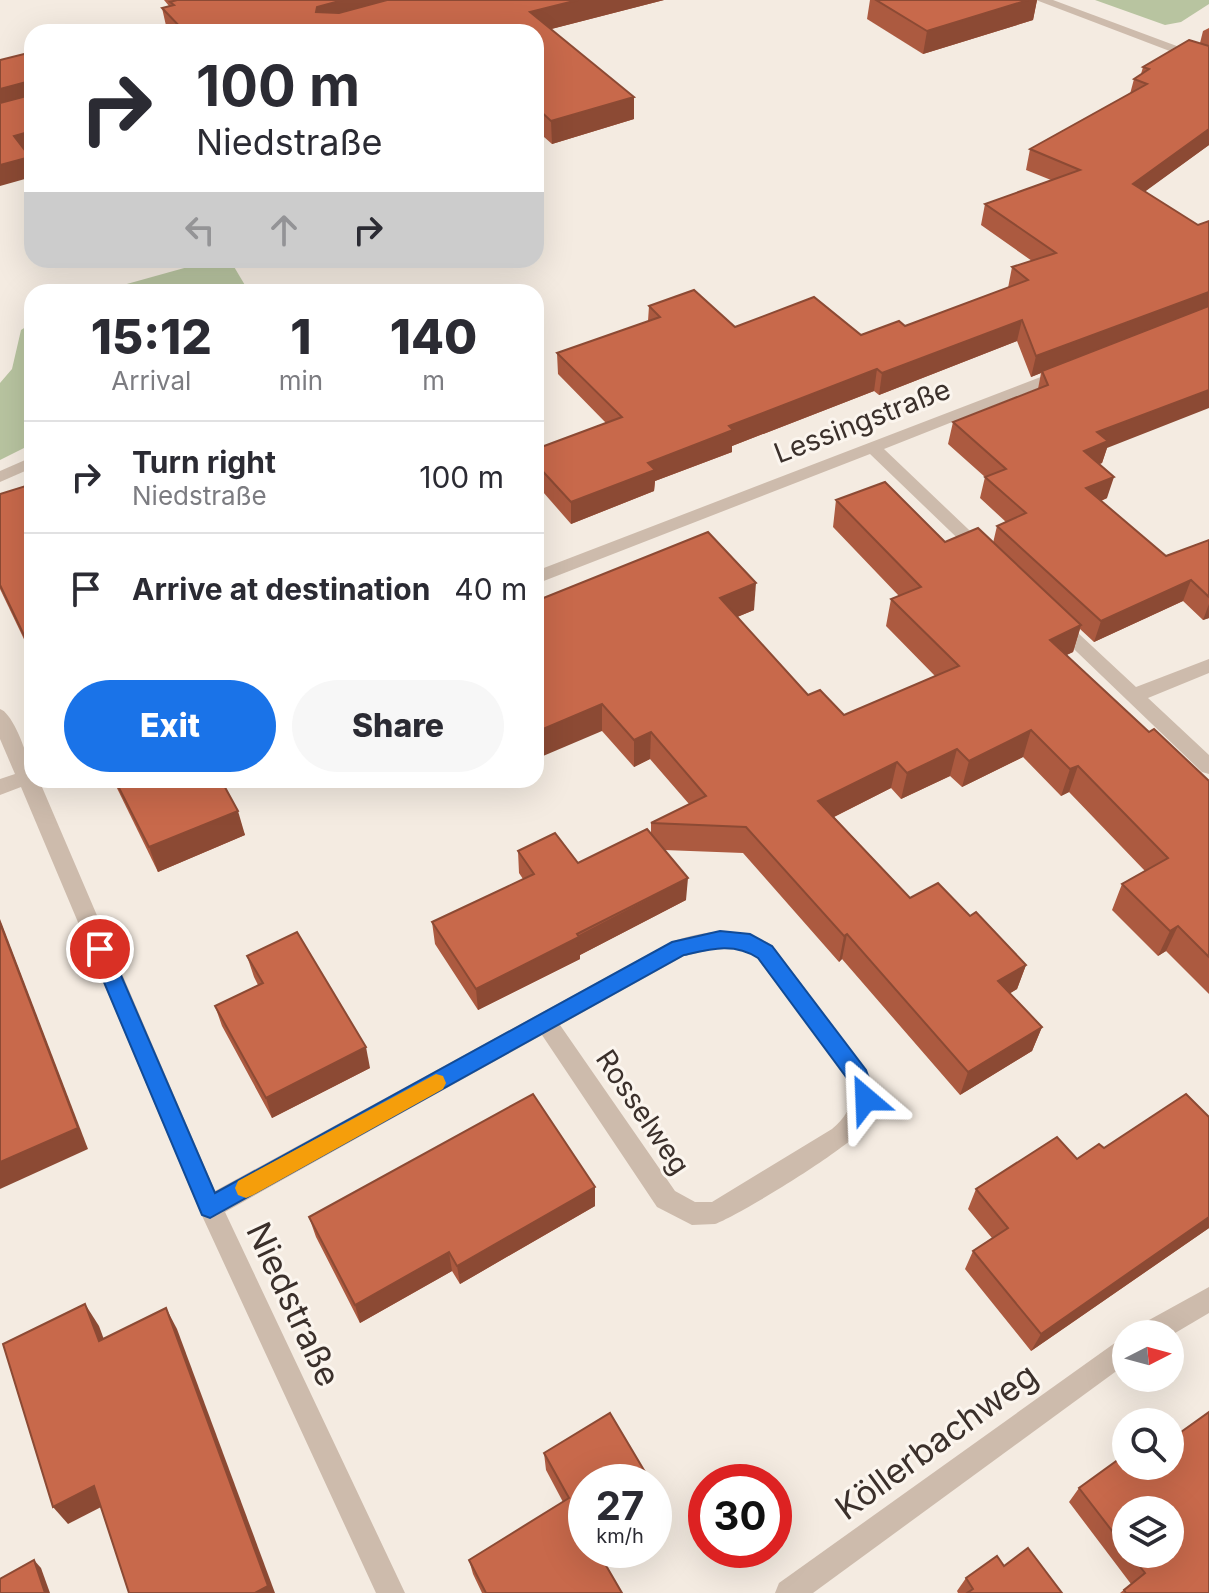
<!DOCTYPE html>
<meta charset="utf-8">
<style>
body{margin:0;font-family:Inter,sans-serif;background:#f7f7f7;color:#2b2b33;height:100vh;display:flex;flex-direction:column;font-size:30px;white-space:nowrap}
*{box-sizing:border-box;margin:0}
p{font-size:26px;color:#7c7c81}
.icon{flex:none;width:44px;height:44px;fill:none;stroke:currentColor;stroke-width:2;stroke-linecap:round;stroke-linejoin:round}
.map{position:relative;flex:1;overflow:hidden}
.side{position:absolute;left:24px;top:284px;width:520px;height:504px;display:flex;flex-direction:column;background:#fff;border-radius:24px;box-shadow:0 8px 32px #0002}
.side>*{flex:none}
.top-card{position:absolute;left:24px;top:24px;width:520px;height:244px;border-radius:24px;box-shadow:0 8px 32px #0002;background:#fff;color:#2b2b33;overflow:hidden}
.needle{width:52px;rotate:84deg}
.buttons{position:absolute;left:1112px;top:1320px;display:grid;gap:16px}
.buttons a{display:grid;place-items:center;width:72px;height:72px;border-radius:50%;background:#fff;box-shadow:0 8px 32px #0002;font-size:40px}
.speed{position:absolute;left:568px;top:1464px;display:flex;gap:16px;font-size:40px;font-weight:700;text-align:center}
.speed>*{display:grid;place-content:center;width:104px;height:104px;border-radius:50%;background:#fff;box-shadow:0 8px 32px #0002;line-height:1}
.speed small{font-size:20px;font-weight:400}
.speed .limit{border:12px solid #d22;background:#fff;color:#111}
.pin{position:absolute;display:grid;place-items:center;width:68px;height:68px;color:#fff;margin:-34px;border:4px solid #fff;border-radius:50%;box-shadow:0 2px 8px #0007}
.me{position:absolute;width:88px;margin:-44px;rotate:334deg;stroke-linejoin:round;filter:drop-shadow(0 0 6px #0008)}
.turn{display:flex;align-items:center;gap:28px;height:168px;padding:0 40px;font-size:36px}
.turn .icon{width:104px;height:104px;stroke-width:2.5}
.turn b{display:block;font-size:56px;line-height:68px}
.lanes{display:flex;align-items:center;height:76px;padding:0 40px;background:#0003;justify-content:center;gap:40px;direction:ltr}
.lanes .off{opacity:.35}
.eta{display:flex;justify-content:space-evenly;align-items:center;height:136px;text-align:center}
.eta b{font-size:48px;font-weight:800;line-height:56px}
.action{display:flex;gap:16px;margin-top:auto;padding:16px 40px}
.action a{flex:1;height:92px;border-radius:48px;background:#1a73e8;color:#fff;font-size:32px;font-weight:800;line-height:92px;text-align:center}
.action a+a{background:#f7f7f7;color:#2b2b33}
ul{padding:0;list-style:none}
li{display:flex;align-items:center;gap:24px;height:112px;padding:0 40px;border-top:2px solid #e1e1e2}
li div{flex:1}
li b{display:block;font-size:30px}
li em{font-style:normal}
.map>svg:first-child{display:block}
.green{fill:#b8c4a0}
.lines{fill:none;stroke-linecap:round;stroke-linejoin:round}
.minor{fill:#cdbbac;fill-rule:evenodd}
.tertiary{fill:#cdbbac;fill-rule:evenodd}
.wall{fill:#ac5a40;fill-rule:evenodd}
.shaded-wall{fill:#8c4a34}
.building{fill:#c8694b;stroke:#8c4a34;stroke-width:2}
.route{fill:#1a73e8;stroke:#114b97;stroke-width:2}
.slow{fill:#f59e0b}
.labels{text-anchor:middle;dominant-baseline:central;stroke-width:6;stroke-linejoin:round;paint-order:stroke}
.street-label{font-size:28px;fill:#3b302b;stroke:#fbf5ee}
.near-street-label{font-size:34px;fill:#3b302b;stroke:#fbf5ee}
</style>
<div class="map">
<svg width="1209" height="1593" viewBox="0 0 1209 1593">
<rect width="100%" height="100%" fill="#f4ebe1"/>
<g class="green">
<polygon points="1095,0 1209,0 1209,4 1181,22 1165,25"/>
<polygon points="213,260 230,260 249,292 98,292"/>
<polygon points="32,323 32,444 0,460 0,383 12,369 21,330"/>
</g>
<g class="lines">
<g class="minor">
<polygon points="1064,368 1069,370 1069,376 884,449 988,548 991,552 988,556 976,556 870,454 536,584 536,571"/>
<polygon points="32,457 32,468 0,482 0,471"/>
<polygon points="1058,618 1064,620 1136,687 1209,659 1209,673 1148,698 1209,755 1209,774 1202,772 1052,628 1049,624 1052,620"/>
<path d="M 0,709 C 14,713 32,765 32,780 L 39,780 L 215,1191 L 671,942 C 706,930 741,925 773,946 L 870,1076 C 875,1094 877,1108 867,1124 C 855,1145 741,1214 715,1224 L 692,1225 L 657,1207 L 542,1035 L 225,1212 L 405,1593 L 376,1593 L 198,1207 L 21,787 L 0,795 L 0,779 L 15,774 L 0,739 ZM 720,948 L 746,950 L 757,958 L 849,1080 C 854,1103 849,1114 832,1129 L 712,1202 L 695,1202 L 675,1191 L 560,1025 L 684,956 Z"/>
<polygon points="1209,1287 1209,1313 1170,1336 1136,1334 1140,1325"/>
<polygon points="1126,1335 1126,1364 813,1593 775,1593 779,1583"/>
</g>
<polygon class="tertiary" points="1036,0 1053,0 1209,58 1209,66"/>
</g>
<g class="wall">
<polygon points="164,0 664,0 551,29 634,119 552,144 536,130 536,32 168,32 167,30 162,8 169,6"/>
<polygon points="870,0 1037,0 1033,20 923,54 867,19"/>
<polygon points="1209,28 1209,145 1145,191 1107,448 1102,463 1099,464 1107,498 1101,501 1166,556 1209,540 1209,618 1203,620 1183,601 1094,642 1080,629 1073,652 1066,655 1149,732 1209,781 1209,994 1166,951 1158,956 1112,910 1122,884 1145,871 1069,792 1061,796 1023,757 962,787 950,776 901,799 891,788 834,817 910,898 970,916 1026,965 1017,989 1010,993 1042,1027 1032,1051 960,1095 842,959 839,962 743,853 664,850 686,900 580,955 580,959 478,1010 435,944 432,922 523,879 519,873 518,851 578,863 651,834 651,823 689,804 650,759 634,767 602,731 541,599 754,610 737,617 808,695 844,715 935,676 886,626 891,599 899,596 833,527 836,500 945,542 993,543 997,526 1006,522 980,498 985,477 948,444 953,422 1038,389 1041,373 1031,377 1017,341 879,395 874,391 732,446 732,452 655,481 654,491 571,524 536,484 536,449 606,423 558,374 557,353 648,321 649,306 735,327 861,335 905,326 1008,288 1012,267 1032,261 981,225 985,204 1051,180 1026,170 1030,149 1130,94 1134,79 1141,74 1143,67 1200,43 1203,31"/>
<polygon points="32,484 32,656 0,589 0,494"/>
<polygon points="113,780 221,780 245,835 158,872"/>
<polygon points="247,956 370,1068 272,1118 222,1026 215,1006 258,985 254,977"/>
<polygon points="1209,1117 1209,1228 1031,1351 965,1269 973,1251 992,1238 968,1209 976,1189 1077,1159 1104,1148"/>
<polygon points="595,1206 460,1284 452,1271 360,1323 316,1237 309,1217"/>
<path d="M 1209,1412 L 1209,1593 L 1120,1593 L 1131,1584 L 1069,1502 L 1079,1488 L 1126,1454 L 1126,1466 L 1170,1466 L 1170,1432 L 1174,1437 ZM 1126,1510 L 1170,1510 L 1170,1554 L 1126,1554 Z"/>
<polygon points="544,1453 601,1557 622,1593 482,1593 473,1574 469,1560 563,1502 546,1470"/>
<polygon points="1004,1566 1062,1593 958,1593 957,1591 966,1578"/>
</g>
<g class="shaded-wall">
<polygon points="343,0 427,0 320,32 316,12 317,7"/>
<polygon points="578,0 664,0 536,33 530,12"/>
<polygon points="1028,0 1037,0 1033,20 923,54 927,31"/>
<polygon points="26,82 31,101 0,110 0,89"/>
<polygon points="634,97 634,119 552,144 551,121"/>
<polygon points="1209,129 1209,145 1128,204 1133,184"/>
<polygon points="32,131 32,152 20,155 14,136"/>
<polygon points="30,157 32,162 32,177 0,186 0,165"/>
<polygon points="1209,292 1209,310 1042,371 1041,373 1031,377 1036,356"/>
<polygon points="1022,320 1017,341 879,395 882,373"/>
<polygon points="877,369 874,391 732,446 732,452 655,481 654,491 571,524 571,502 648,463 729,426"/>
<polygon points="1209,390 1209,408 1107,448 1102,463 1078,473 1084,451 1097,432"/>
<polygon points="1114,477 1107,498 1080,510 1086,488"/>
<polygon points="1191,580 1183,601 1094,642 1101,621"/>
<polygon points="756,583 754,610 718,625 720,598"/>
<polygon points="1209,604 1209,618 1203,620"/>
<polygon points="1081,625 1073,652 1042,667 1050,640"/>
<polygon points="602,704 602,731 536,759 536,732"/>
<polygon points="1031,730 1023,757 962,787 969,761"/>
<polygon points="651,732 650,759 634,767 634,740"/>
<polygon points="957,749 950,776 901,799 907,773"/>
<polygon points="897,762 891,788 814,827 818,801"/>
<polygon points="1078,766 1069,792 1061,796 1070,769"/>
<polygon points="238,811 245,835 158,872 149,847"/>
<polygon points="688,878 686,900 580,955 580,959 478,1010 476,989"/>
<polygon points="0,919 88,1149 0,1189"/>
<polygon points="1178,926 1166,951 1158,956 1170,931"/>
<polygon points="847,934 842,959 839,962 844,936"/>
<polygon points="1026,965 1017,989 990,1006 998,981"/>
<polygon points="1042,1027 1032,1051 960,1095 968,1072"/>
<polygon points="366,1047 370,1068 272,1118 266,1098"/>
<polygon points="595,1187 595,1206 460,1284 457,1266"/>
<polygon points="1209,1217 1209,1228 1031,1351 1041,1334"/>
<polygon points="449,1252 452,1271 360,1323 355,1305"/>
<polygon points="85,1304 99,1326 112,1361 99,1341"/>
<polygon points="166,1308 177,1329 275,1593 255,1593"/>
<polygon points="94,1486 107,1504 68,1524 53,1507"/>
<polygon points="663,1503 662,1518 654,1523 654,1508"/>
<polygon points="595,1550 612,1550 595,1560"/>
<polygon points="34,1560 41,1568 50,1593 45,1593"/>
</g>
<g class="building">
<polygon points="177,0 343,0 317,7 316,12 339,13 387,0 578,0 530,12 634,97 551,121 536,107 536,32 185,32 162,8 174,5 170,2"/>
<polygon points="876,0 1028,0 927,31"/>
<polygon points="1189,40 1209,46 1209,129 1133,184 1198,225 1209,221 1209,292 1036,356 1022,320 882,373 877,369 729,426 733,430 648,463 655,470 571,502 536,464 536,449 622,417 557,353 660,317 649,306 694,290 735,327 814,297 861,335 899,321 905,326 1028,280 1012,267 1056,253 985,204 1080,170 1030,149 1147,84 1134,79 1149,69 1143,67"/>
<polygon points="32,52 32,131 14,136 30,157 0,165 0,103 27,96 30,85 26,82 0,89 0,60"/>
<polygon points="1209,306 1209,390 1097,432 1108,441 1084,451 1114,477 1086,488 1166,556 1209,540 1209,597 1191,580 1101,621 997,526 1026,513 985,477 1006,469 953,422 1048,385 1042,371"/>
<polygon points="885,482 945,542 978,528 1081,625 1050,640 1149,732 1154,729 1209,781 1209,957 1178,926 1170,931 1122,884 1168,858 1078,766 1070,769 1031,730 969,761 957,749 907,773 897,762 818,801 910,898 938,883 970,916 976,912 1026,965 998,981 1042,1027 968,1072 847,934 844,936 746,827 651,823 706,796 651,732 634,740 602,704 536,732 536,595 538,595 541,599 708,532 756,583 720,598 808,695 820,690 844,715 959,666 891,599 921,587 836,500"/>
<polygon points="32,484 32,652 0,585 0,494"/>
<polygon points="115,780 221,780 238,811 149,847"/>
<polygon points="647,829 688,878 577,934 579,937 476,989 432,922 534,874 518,851 555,833 578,863"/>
<polygon points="0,923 78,1128 0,1162"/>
<polygon points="297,932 366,1047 266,1098 215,1006 263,983 247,956"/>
<polygon points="533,1094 595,1187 457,1266 449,1252 355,1305 309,1217"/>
<polygon points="1186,1094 1209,1117 1209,1217 1041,1334 973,1251 1008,1228 976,1189 1057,1137 1077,1159 1099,1144 1104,1148"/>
<polygon points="85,1304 99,1341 166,1308 268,1586 255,1593 129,1593 94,1486 53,1507 3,1344"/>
<polygon points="1209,1412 1209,1593 1126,1593 1124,1590 1145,1573 1130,1554 1170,1554 1170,1510 1126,1510 1126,1549 1079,1488 1126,1454 1126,1466 1170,1466 1170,1432 1174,1437"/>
<polygon points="610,1413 651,1482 586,1482 586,1550 597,1550 622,1593 486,1593 469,1560 569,1498 544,1453"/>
<polygon points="654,1487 663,1503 654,1508"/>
<polygon points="1028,1548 1062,1593 967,1593 973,1589 966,1578 997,1556 1004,1566"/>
<polygon points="34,1560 45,1593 0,1593 0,1579"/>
</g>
<path class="route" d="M 720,931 L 750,934 L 772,946 L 866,1070 L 876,1099 L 873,1105 L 866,1108 L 858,1105 L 849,1081 L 758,958 C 734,942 710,949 684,955 L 210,1218 L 202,1215 L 90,949 L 93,943 L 107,943 L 215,1193 L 672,942 Z"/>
<polygon class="slow" points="436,1074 443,1076 446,1083 443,1089 253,1195 246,1198 238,1195 235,1188 238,1181"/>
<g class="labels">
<g class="street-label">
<text transform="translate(862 421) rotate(-21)">Lessingstraße</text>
<text transform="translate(643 1112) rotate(56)">Rosselweg</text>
</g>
<g class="near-street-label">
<text transform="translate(294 1304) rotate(65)">Niedstraße</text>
<text transform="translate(936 1441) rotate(-36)">Köllerbachweg</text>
</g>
</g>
</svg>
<div class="buttons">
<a><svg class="needle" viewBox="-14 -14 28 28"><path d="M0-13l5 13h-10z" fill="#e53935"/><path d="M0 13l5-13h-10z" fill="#7c7c81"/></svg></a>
<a><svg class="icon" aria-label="search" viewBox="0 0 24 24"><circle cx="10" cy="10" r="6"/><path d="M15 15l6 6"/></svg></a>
<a><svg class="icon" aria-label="layers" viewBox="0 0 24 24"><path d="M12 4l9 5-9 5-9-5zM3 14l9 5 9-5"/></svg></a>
</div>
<div class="speed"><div>27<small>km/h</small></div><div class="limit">30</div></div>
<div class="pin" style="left:100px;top:949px;background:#d93025"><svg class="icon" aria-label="arrive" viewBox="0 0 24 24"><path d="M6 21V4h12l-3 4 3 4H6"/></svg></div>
<svg class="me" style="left:866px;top:1099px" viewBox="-20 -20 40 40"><path d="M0-17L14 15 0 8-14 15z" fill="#1a73e8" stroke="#fff" stroke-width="4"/></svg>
<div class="top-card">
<div class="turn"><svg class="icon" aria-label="right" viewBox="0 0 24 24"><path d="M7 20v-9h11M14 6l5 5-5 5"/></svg><div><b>100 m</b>Niedstraße</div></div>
<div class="lanes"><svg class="icon off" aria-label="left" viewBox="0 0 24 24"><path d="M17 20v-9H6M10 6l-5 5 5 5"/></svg><svg class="icon off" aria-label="ahead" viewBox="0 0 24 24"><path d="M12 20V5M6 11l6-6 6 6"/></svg><svg class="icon" aria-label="right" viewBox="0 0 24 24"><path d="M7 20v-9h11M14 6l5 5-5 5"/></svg></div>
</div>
<section class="side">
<div class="eta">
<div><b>15:12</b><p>Arrival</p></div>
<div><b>1</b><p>min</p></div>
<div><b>140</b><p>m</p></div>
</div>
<ul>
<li><svg class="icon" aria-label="right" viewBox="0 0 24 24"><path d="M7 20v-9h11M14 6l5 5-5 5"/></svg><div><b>Turn right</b><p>Niedstraße</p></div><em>100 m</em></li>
<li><svg class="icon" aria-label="arrive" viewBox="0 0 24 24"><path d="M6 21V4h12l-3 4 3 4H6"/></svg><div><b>Arrive at destination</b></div><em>40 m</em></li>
</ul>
<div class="action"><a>Exit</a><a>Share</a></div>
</section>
</div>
